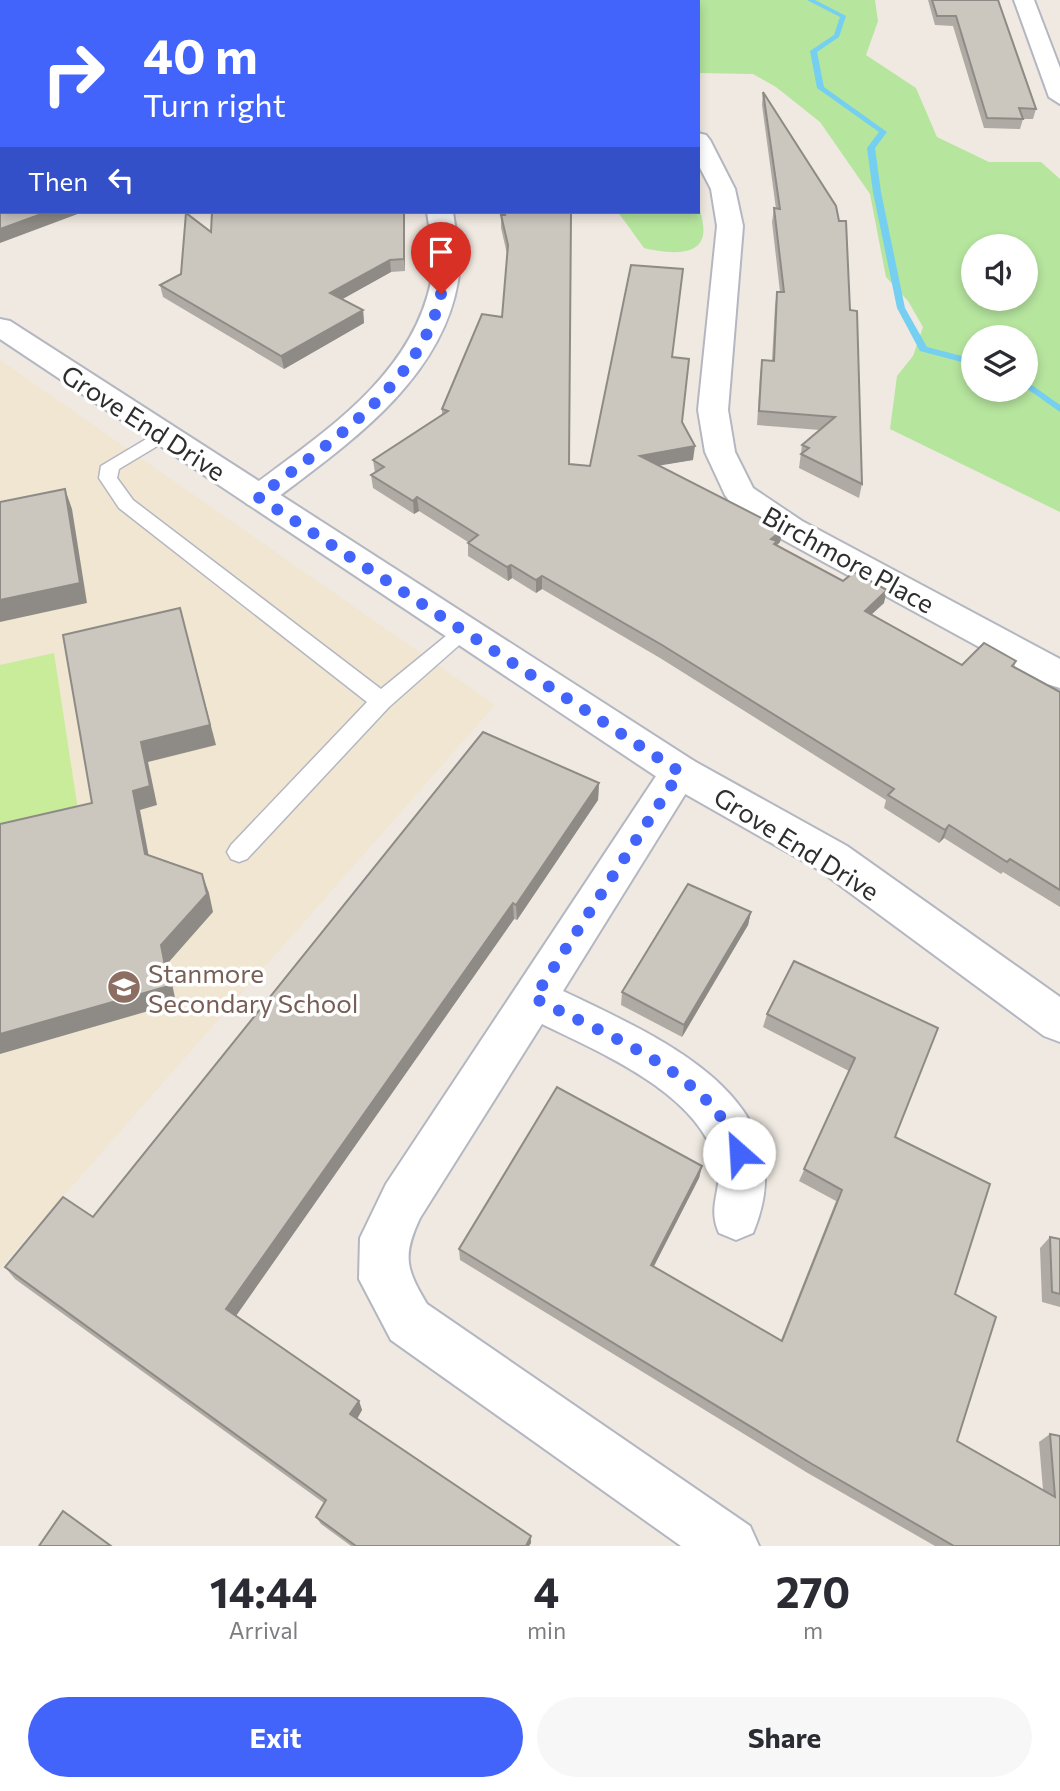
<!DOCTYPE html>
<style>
body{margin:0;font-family:Commissioner,sans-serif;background:#f7f7f7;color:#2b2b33;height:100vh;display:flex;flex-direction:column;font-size:26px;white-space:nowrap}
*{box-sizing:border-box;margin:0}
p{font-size:23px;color:#7c7c81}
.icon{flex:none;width:38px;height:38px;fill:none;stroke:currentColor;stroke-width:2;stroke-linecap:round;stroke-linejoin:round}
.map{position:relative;height:1546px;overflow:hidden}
.sheet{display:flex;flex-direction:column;background:#fff;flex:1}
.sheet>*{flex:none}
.guide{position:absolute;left:0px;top:0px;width:700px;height:214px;box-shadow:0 4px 10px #0003;background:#4264fb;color:#fff;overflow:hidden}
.buttons{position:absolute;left:961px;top:234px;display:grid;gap:14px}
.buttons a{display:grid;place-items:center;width:77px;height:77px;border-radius:50%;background:#fff;box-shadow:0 4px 10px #0003;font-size:35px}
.pin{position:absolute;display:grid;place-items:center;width:60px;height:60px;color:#fff;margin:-72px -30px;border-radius:50% 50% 50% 0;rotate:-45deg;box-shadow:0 0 7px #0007}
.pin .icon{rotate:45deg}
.me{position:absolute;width:77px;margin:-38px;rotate:334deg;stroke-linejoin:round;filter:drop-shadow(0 0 5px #0008)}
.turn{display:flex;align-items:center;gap:24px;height:147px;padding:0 28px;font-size:32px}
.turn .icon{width:91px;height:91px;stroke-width:2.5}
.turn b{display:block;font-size:49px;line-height:60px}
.then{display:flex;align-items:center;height:66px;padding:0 28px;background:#0003;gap:14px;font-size:26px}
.eta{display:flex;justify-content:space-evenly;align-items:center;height:119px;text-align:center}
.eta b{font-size:42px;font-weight:700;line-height:49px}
.button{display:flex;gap:14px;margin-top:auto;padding:14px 28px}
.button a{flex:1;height:80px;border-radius:42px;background:#4264fb;color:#fff;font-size:28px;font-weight:700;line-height:80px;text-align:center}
.button a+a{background:#f7f7f7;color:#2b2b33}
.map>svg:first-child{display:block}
.education{fill:#f0e6d1}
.green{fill:#b6e59e;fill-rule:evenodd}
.pitch{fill:#c9ec9a}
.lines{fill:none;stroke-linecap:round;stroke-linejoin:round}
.stream{fill:#75cff0;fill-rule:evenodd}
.service-casing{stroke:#b4b7c1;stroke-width:3}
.minor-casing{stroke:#b4b7c1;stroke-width:4}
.tertiary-casing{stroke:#b4b7c1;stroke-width:4}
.service{fill:#fff;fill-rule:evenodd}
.minor{fill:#fff;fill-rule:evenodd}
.tertiary{fill:#fff;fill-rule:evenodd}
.wall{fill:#afaba4}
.shaded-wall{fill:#8e8b86}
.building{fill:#cbc7bf;stroke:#8e8b86;stroke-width:2}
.route{stroke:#4264fb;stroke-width:12;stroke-dasharray:0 21.6}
.labels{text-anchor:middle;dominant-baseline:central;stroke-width:7;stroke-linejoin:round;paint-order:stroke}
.street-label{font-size:26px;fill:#2e2e2e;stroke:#fff}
.education-label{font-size:26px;fill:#785e54;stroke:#fff;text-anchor:start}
</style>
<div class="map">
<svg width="1060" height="1546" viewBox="0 0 1060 1546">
<rect width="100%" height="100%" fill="#efe9e1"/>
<polygon class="education" points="0,360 495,705 0,1268"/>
<g class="green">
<path d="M 520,0 L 875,0 L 878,21 L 866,55 L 916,88 L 937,137 L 989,162 L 1041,162 L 1060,179 L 1060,512 L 890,429 L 897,376 L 913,356 L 923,327 L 908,301 L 886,277 L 870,194 L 820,122 L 776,87 L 753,74 L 698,73 L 698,2 L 518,2 ZM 973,247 L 1026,247 L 1026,299 L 973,299 ZM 973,338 L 1026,338 L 1026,390 L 973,390 Z"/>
<path d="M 698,202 C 700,212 705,225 703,235 C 699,259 661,252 644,248 L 618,212 L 698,212 Z"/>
</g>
<polygon class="pitch" points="54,653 78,810 0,830 0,665"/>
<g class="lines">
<g class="stream">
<polygon points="807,0 815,0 846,16 839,37 817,52 824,87 887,132 875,148 881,192 905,308 927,347 973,359 973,365 920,351 897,308 873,192 867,148 879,132 817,88 810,51 834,35 840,17"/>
<polygon points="1026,381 1060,405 1060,412 1026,388"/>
</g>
<g class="service-casing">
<polygon id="service" points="163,429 172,435 169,439 119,469 117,478 133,500 381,689 457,627 471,627 474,632 389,707 247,859 239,862 231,859 227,852 231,845 367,702 119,508 99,478 101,466"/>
</g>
<g class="minor-casing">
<g id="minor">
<rect x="13" y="0" width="20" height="2"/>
<rect x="187" y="0" width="20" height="2"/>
<polygon points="393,0 413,0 414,2 394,2"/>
<polygon points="1014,0 1034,0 1060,68 1060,104 1049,97"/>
<polygon points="698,133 706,135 710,140 735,189 743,226 728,410 735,452 753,488 802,521 1060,659 1060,688 1047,684 778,537 730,502 725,495 705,452 698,410 717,226 711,189 698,164"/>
<path d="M 427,212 L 453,212 C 456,234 462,259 458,281 C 441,382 345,446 269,504 L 258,507 L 247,504 L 242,497 L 247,490 C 320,435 411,378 431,282 C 436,259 430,234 427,212 Z"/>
<path d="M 680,757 L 694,761 L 699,772 L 563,991 C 658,1037 809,1099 753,1233 L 736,1240 L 719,1233 C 706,1203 725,1189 716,1160 C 696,1092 601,1053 542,1024 L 420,1218 C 402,1256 406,1269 427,1304 L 750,1526 L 759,1546 L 681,1546 L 391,1340 L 359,1279 L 360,1238 L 386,1184 L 666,761 Z"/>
</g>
</g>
<g class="tertiary-casing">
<polygon id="tertiary" points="0,319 10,321 694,761 847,846 1060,997 1060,1042 1044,1036 819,870 666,783 0,339"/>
</g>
<use href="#service" class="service"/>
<use href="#minor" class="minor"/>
<use href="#tertiary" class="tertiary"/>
</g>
<g class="wall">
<rect x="444" y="0" width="43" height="2"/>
<polygon points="928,0 998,0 1036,109 1033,119 1023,119 1020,129 984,128 953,26 935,25"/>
<polygon points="763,92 850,310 862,484 859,498 799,468 802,445 820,430 757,425 760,374 762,360 772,360 775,306 777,292 780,292 772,222 774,208 776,209 762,105"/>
<polygon points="404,212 405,271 391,272 342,299 363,310 364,323 284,369 163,297 160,285 181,274 211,232"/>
<polygon points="503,212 571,212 569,464 590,466 672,357 682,422 693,460 659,465 783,529 780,542 777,545 884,603 872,614 962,665 1016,661 1014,667 1060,692 1060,907 1003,872 1001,874 944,838 939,843 884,808 886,800 660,658 542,589 536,593 512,578 508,581 468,556 468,542 419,511 414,514 373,488 371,475 375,473 373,460 442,415 442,409 502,317 507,254 501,228 501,215 503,215"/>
<polygon points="599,783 598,800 517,920 514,919 236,1316 359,1401 362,1410 357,1419 531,1536 531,1543 529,1546 351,1546 321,1524 316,1517 324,1503 15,1279 5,1267 93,1217"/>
<polygon points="751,912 748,925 682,1037 621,1005 622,992"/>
<polygon points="767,1014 938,1028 895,1137 955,1294 957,1441 1043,1490 1039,1442 1050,1434 1060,1546 935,1546 806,1472 460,1260 459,1249 702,1166 699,1178 653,1267 781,1340 836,1201 799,1181 849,1071 763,1027"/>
<polygon points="1050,1237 1060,1239 1060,1307 1042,1302 1040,1248"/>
</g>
<g class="shaded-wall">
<polygon points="47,212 83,212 0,243 0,229"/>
<polygon points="404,212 405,225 405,271 404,259"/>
<polygon points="390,260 391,272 332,305 330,293"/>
<polygon points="363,310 364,323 284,369 281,356"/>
<polygon points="695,446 693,460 639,469 640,456"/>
<polygon points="65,489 72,509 87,603 0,622 0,600"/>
<polygon points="417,497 419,511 414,514 413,501"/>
<polygon points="783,529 780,542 773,549 771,539"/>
<polygon points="511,565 512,578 508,581 507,567"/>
<polygon points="542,576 542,589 536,593 536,580"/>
<polygon points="887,590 884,603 861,624 865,611"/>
<polygon points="180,608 216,745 148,762 157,805 140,810 152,873 145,854 133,791 141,742"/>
<polygon points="599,783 598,800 517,920 516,905"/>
<polygon points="949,825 944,838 939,843 945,830"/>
<polygon points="202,874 209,893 213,912 168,963 176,1003 0,1054 0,1034 161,945"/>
<polygon points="513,903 514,919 233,1320 226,1309"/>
<polygon points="751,912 748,925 682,1037 684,1025"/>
<polygon points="702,1166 699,1178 649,1276 651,1265"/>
<polygon points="359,1401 362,1410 354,1424 350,1414"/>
<polygon points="531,1536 531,1543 529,1546 526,1546"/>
</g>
<g class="building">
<polygon points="61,0 162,0 162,2 60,2"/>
<polygon points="242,0 361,0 362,2 242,2"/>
<polygon points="932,0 998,0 1036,109 1019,108 1023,119 987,118 956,16 937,16"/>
<polygon points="763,92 836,206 839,221 846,221 850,310 857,311 862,484 801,454 809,448 802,445 835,417 759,411 762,360 774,361 777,292 784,292 774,208 780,209"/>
<polygon points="0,185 2,187 2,212 47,212 0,229"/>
<polygon points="212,212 404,212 404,259 390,260 330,293 363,310 281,356 160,285 181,274 186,213 211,232"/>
<polygon points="504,212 571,212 569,464 590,466 631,265 683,269 672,357 689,359 682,422 695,446 640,456 783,529 771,539 777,541 774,544 843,581 854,572 887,590 865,611 962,665 984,643 1016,661 1012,666 1060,692 1060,890 1010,859 1007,862 949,825 945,830 888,795 894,789 662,645 542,576 536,580 511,565 507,567 468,543 478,535 417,497 413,501 371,475 384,467 373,460 448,411 442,409 482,314 502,317 508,245 501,215 505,215"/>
<polygon points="65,489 80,583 0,600 0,502"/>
<polygon points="180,608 210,725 141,742 150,786 133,791 145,854 202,874 207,894 161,945 169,986 0,1034 0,824 92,803 63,635"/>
<polygon points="483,732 599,783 516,905 513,903 226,1309 359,1401 350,1414 531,1536 526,1546 356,1546 316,1517 326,1500 5,1267 63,1197 93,1217"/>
<polygon points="688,884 751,912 684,1025 622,992"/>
<polygon points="794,961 938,1028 895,1137 990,1184 955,1294 996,1317 957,1441 1055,1497 1050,1434 1060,1436 1060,1546 954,1546 812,1464 459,1249 557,1087 702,1166 651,1265 782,1341 842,1190 804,1169 855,1058 767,1014"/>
<polygon points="1050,1237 1060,1239 1060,1294 1052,1292"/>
<polygon points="63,1511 111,1546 39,1546"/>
</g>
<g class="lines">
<path class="route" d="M 441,294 C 421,385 327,444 258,497 L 680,772 L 534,998 C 601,1033 717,1075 739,1153"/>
</g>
<defs>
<g id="school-disc" transform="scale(1.75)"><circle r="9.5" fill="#8d6e63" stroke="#fff"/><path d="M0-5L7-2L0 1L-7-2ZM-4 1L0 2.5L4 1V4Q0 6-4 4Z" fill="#fff"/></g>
</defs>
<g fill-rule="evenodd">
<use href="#school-disc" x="124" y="987"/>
</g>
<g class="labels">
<g class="street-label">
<text transform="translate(144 422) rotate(33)">Grove End Drive</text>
<text transform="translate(849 559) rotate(29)">Birchmore Place</text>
<text transform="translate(797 843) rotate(32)">Grove End Drive</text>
</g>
<g class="education-label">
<text x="148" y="972">Stanmore<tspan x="148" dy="30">Secondary School</tspan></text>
</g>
</g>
</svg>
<div class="buttons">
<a><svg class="icon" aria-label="sound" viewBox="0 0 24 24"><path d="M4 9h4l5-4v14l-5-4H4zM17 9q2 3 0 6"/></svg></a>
<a><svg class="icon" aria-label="layers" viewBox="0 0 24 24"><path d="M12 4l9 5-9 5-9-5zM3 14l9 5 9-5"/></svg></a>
</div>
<div class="pin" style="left:441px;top:294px;background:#d93025"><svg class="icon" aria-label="arrive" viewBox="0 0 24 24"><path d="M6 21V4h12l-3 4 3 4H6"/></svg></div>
<svg class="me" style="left:739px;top:1153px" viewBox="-20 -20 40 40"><circle r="19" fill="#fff"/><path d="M0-13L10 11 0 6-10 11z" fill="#4264fb"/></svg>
<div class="guide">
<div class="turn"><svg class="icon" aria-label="right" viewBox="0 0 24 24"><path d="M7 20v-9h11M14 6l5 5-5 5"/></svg><div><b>40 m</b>Turn right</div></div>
<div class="then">Then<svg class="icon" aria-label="left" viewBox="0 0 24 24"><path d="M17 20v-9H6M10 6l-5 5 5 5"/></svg></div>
</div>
</div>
<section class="sheet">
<div class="eta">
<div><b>14:44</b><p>Arrival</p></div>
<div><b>4</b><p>min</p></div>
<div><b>270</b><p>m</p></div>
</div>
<div class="button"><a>Exit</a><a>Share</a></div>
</section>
